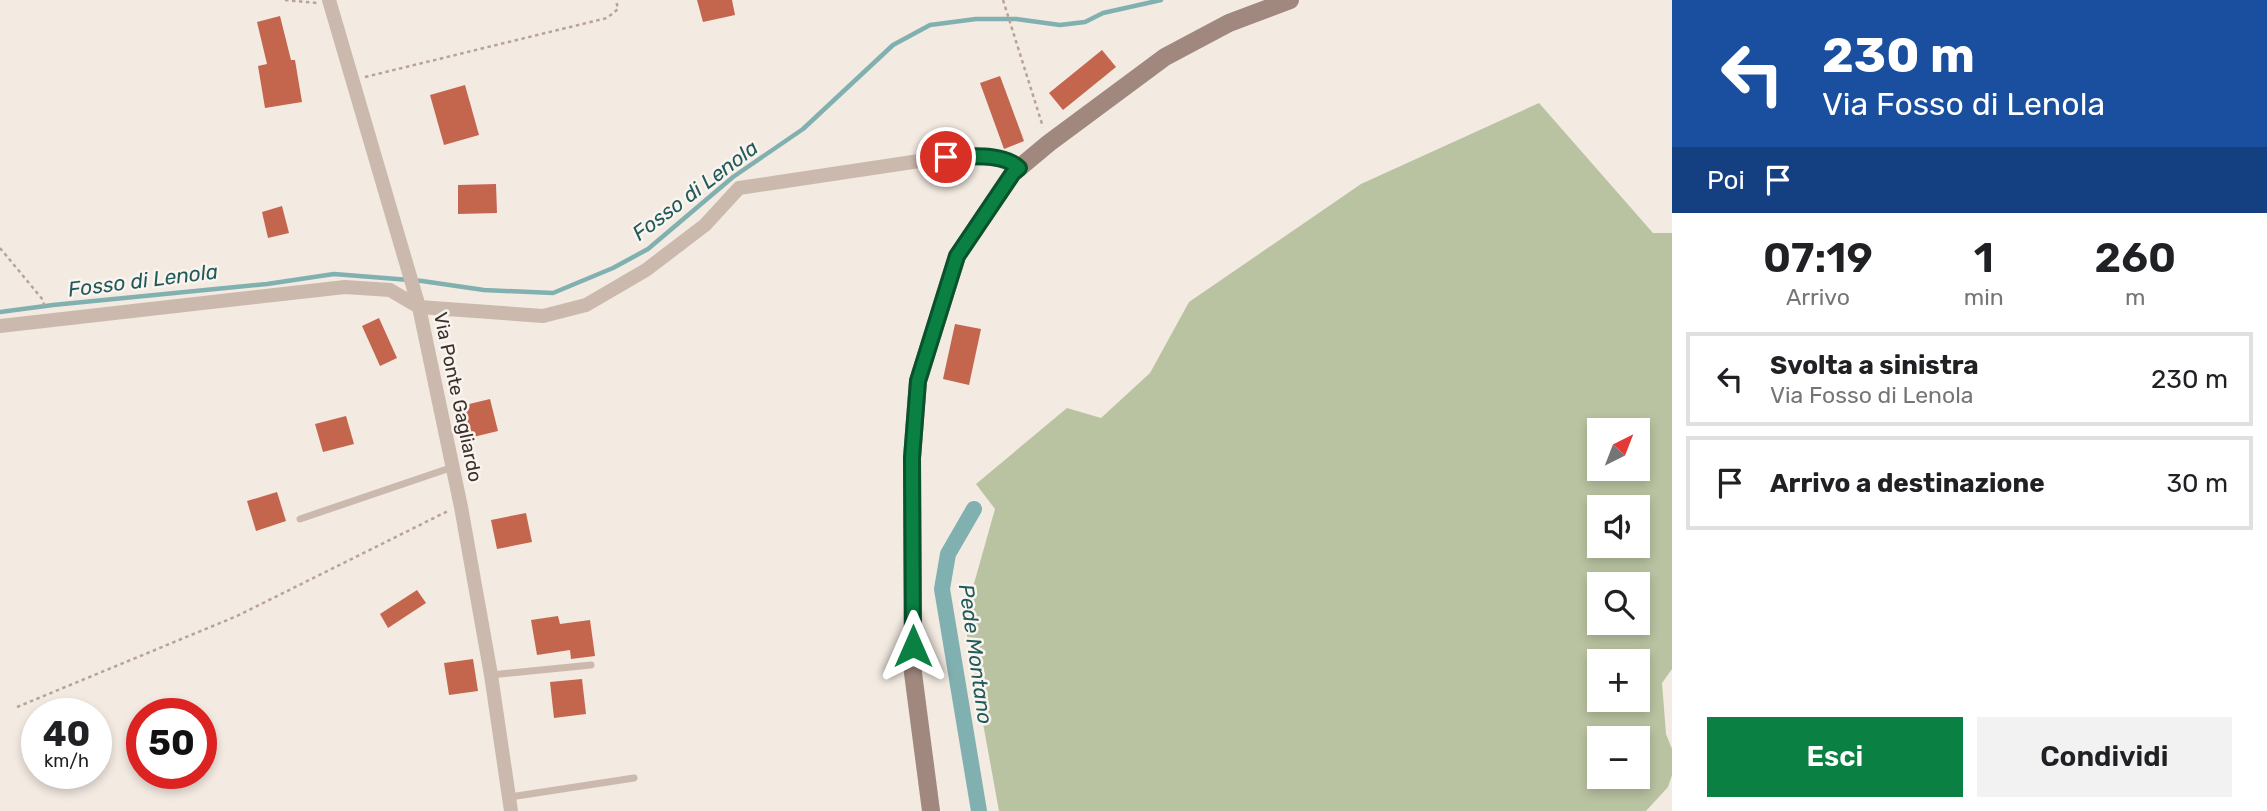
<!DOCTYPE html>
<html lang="it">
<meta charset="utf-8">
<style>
body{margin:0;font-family:Rubik,sans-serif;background:#f2f2f2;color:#202124;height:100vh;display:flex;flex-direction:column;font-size:26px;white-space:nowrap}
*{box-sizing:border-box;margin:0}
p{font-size:23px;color:#757577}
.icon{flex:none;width:38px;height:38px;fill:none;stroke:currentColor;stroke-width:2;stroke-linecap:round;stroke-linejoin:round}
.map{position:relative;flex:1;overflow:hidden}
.drawer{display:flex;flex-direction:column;background:#fff;width:595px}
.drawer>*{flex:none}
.top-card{background:#1a4fa0;color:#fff;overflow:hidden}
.needle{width:46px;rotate:42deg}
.buttons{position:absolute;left:1587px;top:418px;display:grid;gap:14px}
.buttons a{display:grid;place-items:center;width:63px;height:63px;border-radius:0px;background:#fff;box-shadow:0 4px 10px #0003;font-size:35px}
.speed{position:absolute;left:21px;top:698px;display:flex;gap:14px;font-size:35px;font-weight:700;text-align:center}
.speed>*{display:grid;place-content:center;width:91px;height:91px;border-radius:50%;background:#fff;box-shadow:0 4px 10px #0003;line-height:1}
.speed small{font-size:18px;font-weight:400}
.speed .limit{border:10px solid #d22;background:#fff;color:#111}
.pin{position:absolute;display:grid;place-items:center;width:60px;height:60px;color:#fff;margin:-30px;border:4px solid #fff;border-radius:50%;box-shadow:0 2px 7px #0007}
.me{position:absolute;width:77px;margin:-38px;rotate:0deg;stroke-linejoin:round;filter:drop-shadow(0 0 5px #0008)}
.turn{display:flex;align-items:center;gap:24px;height:147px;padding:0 35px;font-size:32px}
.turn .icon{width:91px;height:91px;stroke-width:2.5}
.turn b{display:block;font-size:49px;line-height:60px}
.then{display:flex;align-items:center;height:66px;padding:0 35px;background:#0003;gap:14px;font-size:26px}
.eta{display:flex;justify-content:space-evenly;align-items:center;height:119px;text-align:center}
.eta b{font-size:42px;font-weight:600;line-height:49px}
.action{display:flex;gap:14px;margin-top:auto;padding:14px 35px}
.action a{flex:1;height:80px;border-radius:0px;background:#0b8043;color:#fff;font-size:28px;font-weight:600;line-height:80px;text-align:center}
.action a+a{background:#f2f2f2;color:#202124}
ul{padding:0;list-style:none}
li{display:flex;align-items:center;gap:21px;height:94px;margin:0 14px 10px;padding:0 21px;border:4px solid #e0e0e0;border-radius:0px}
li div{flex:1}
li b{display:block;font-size:26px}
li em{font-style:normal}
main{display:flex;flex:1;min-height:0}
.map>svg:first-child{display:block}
.green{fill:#b9c3a1;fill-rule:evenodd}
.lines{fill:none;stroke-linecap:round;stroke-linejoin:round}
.stream{stroke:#80b0b0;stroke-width:4.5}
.canal{stroke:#80b0b0;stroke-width:16}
.building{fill:#c4654e}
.path{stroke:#b8a397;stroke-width:2.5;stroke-dasharray:3.5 3.5;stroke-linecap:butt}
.lane{stroke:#ccb9ad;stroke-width:7}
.street{stroke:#ccb9ad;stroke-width:14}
.secondary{stroke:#a0887e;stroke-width:18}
.route-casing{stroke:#07532c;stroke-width:18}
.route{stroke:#0b8043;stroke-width:12}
.labels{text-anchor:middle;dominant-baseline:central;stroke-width:5;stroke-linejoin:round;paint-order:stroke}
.street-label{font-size:19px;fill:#3a2f2b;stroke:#faf4ee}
.water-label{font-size:21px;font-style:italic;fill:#215a5b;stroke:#faf4ee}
</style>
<main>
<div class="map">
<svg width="1672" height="811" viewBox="0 0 1672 811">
<rect width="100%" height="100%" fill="#f3eae1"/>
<path class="green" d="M 1539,103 L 1653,233 L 1672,233 L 1672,669 L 1662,683 L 1666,734 L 1672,749 L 1672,775 L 1668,787 L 1646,811 L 999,811 L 964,619 L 995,509 L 976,484 L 1067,408 L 1101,418 L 1150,373 L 1189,302 L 1361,184 ZM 1600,430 L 1638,430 L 1638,469 L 1600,469 ZM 1600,508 L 1638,508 L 1638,546 L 1600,546 ZM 1600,584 L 1638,584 L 1638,623 L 1600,623 ZM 1600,662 L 1638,662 L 1638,700 L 1600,700 ZM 1600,738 L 1638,738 L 1638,777 L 1600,777 Z"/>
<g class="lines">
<polyline class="stream" points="0,312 53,305 267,284 334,274 422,281 484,290 553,293 613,268 648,249 733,177 803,129 893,45 930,25 976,19 1016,19 1060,25 1085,22 1103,13 1161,0"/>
<polyline class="canal" points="974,509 948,554 942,589 979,811"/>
</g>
<g class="building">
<polygon points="697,0 732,0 735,15 703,22"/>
<polygon points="280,16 291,60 295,60 302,102 265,108 258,66 267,64 257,22"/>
<polygon points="1102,50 1116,67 1063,110 1049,93"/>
<polygon points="1000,76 1024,141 1004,149 980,83"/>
<polygon points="465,85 479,135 444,145 430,95"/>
<polygon points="496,184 497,213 458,214 458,185"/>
<polygon points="282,206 289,233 268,238 262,212"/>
<polygon points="379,318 397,358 380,366 362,326"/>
<polygon points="955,324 981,329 969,385 943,379"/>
<polygon points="490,399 498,431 469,438 461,406"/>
<polygon points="346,416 354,444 323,452 315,424"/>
<polygon points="277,492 286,521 256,531 247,501"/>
<polygon points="526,513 532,542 497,549 491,520"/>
<polygon points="417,590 426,603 388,628 380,614"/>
<polygon points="558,616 560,624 590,620 595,656 571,659 570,650 537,655 531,620"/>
<polygon points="473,659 478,691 449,695 444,663"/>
<polygon points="582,679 586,714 554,718 550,682"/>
</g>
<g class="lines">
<g class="path">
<polyline points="285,0 317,3"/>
<polyline points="1003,0 1043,127"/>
<polyline points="365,77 607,18 618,9 616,0"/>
<polyline points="0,248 43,300 44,306"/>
<polyline points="17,707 237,616 448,511"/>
</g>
<g class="lane">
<polyline points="300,519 453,467"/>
<polyline points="491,675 591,665"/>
<polyline points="510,797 634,778"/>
</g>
<g class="street">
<polyline points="329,0 419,307 461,507 491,675 511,811"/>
<polyline points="0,326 345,287 390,290 419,307 543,316 586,305 646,270 705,225 739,188 946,157 991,158 1012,162 1019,168"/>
</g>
<polyline class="secondary" points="931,811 913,673 912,458 918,381 957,256 1013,173 1049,143 1165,57 1229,23 1290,0"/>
</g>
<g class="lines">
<g class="route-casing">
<path id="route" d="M 913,646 L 912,458 L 918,381 L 957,256 L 1013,173 L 1019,168 C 1002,152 968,157 946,157"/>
</g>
<use href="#route" class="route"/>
</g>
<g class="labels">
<g class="street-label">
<text transform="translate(458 397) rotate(78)">Via Ponte Gagliardo</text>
</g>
<g class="water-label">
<text transform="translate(695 190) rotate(-37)">Fosso di Lenola</text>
<text transform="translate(143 280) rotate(-7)">Fosso di Lenola</text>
<text transform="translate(976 654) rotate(82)">Pede Montano</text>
</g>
</g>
</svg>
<div class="buttons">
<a><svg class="needle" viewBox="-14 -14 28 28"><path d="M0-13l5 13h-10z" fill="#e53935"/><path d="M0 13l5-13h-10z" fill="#757577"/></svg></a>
<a><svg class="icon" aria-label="sound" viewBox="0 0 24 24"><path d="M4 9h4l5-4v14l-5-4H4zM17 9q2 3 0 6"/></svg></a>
<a><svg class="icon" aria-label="search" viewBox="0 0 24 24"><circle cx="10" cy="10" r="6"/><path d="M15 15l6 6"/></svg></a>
<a>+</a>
<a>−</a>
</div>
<div class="speed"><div>40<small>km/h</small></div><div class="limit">50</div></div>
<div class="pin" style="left:946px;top:157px;background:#d93025"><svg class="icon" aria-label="arrive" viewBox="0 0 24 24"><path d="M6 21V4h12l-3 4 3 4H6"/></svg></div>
<svg class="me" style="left:913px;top:646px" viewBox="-20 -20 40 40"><path d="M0-17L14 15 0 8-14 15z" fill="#0b8043" stroke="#fff" stroke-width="4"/></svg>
</div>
<section class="drawer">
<div class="top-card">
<div class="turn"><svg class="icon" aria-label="left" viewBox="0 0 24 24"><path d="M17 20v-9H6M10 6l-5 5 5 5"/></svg><div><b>230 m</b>Via Fosso di Lenola</div></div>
<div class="then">Poi<svg class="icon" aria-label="arrive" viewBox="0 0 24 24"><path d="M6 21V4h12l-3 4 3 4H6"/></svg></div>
</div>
<div class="eta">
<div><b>07:19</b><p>Arrivo</p></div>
<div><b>1</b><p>min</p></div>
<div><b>260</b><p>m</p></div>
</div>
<ul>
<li><svg class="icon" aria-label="left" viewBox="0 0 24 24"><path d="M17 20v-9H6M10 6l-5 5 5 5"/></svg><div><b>Svolta a sinistra</b><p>Via Fosso di Lenola</p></div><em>230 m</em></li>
<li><svg class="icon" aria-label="arrive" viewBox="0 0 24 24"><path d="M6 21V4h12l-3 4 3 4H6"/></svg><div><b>Arrivo a destinazione</b></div><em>30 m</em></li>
</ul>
<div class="action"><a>Esci</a><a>Condividi</a></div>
</section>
</main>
